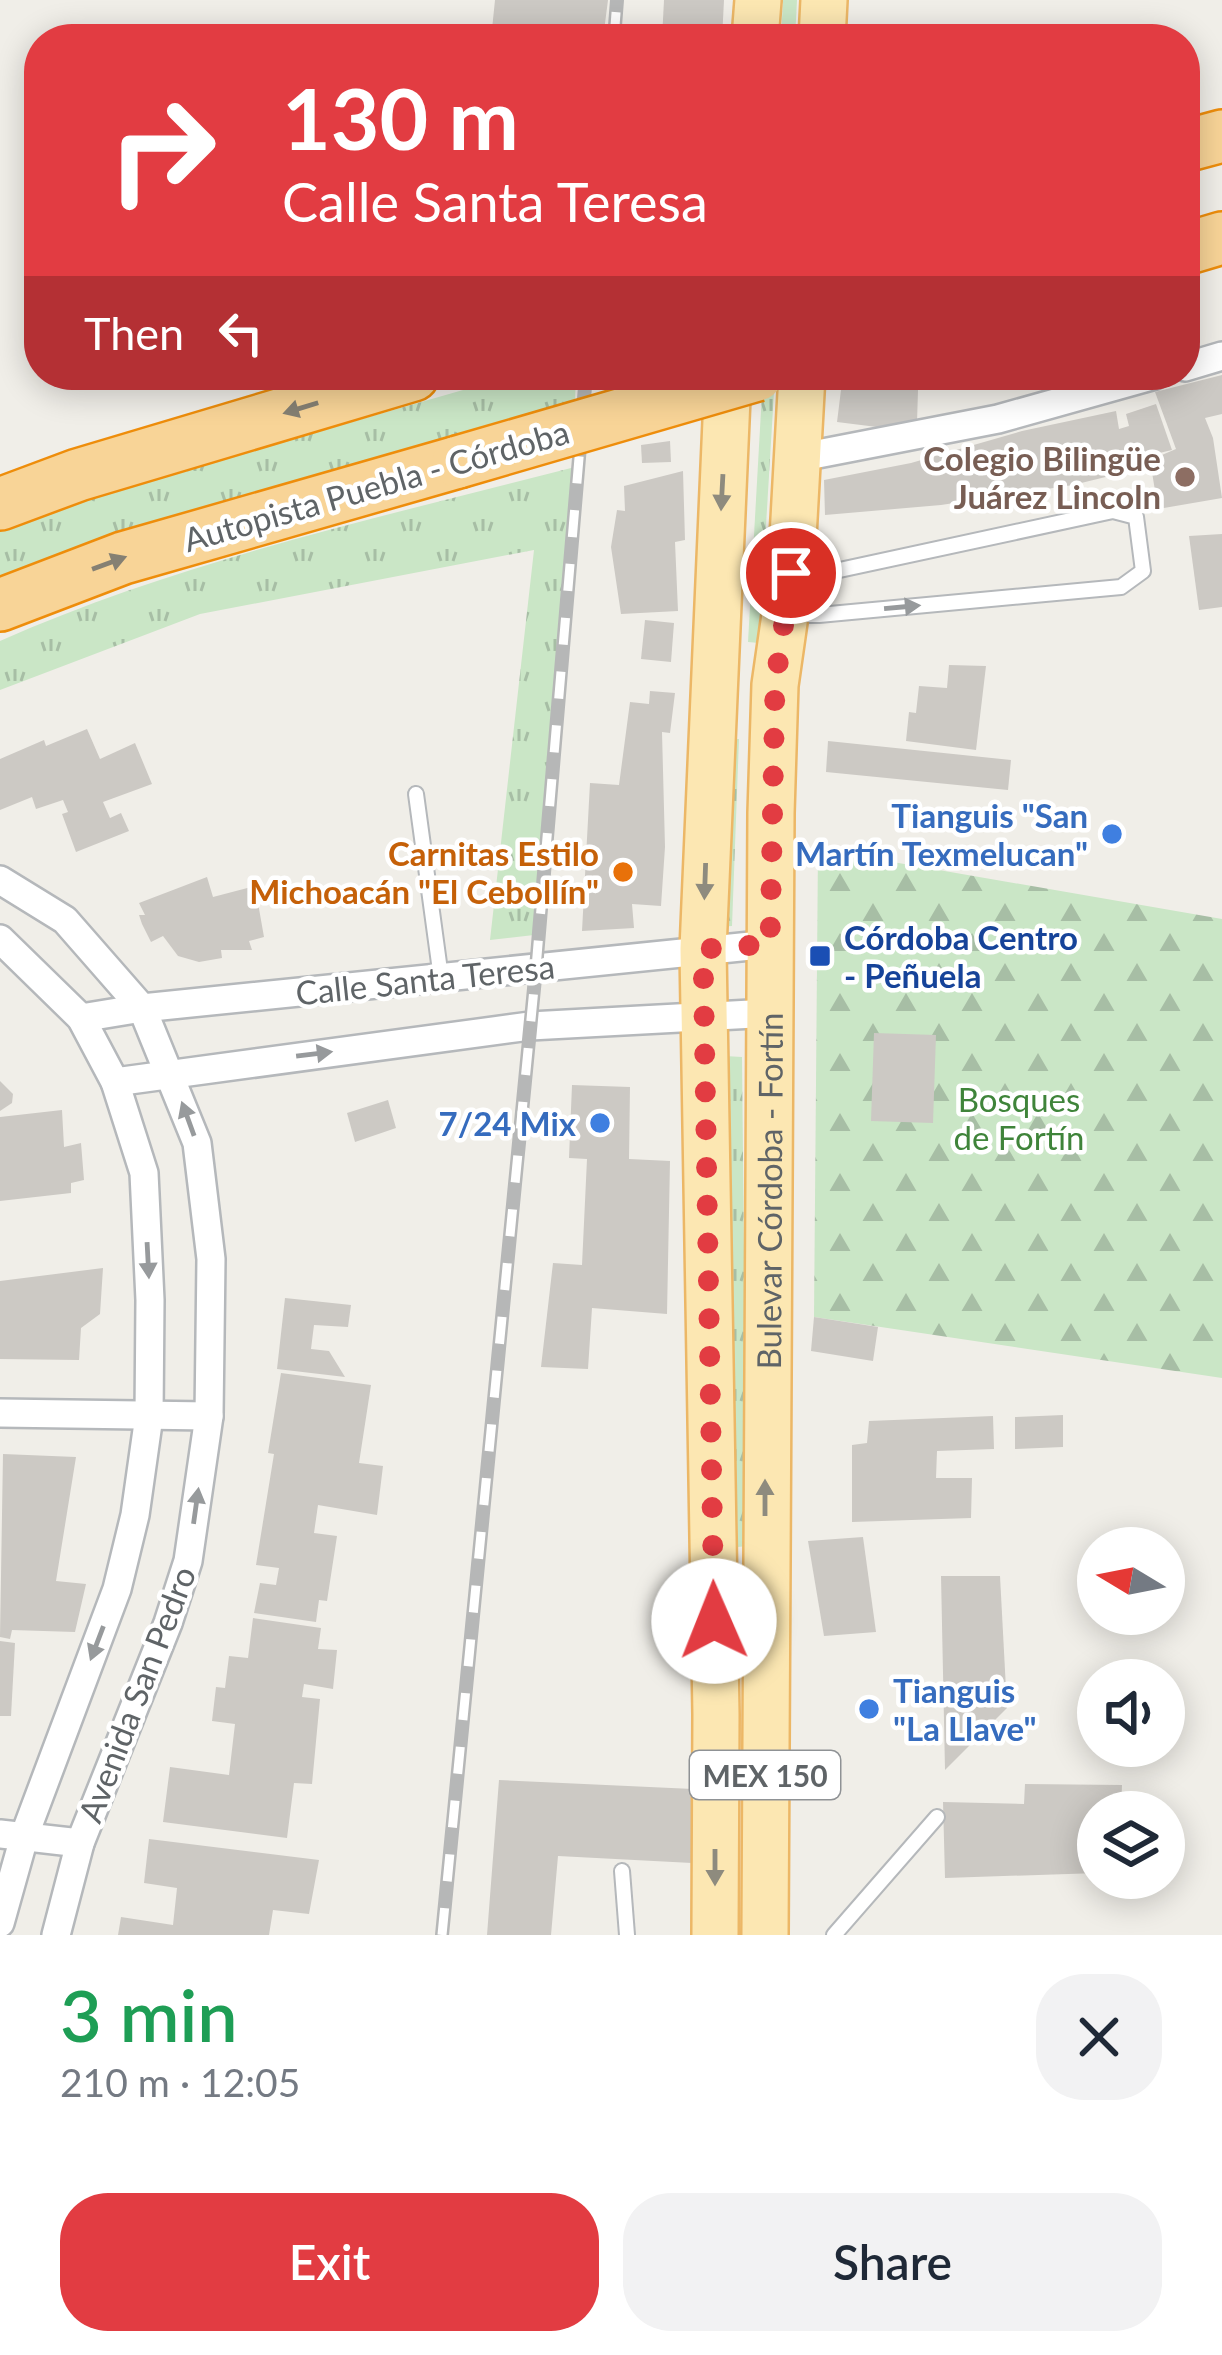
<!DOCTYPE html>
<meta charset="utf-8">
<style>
body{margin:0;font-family:Lato,sans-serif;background:#f2f2f3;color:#1f2937;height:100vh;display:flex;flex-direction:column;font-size:45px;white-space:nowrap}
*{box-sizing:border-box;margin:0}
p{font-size:39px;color:#747a83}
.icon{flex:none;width:66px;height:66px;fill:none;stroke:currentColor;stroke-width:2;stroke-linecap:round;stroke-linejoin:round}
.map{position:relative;height:1935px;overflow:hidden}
.sheet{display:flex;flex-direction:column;background:#fff;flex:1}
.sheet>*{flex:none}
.hud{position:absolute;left:24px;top:24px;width:1176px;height:366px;border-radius:48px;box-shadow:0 6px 30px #0003;background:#e23c42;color:#fff;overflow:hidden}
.needle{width:78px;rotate:280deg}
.fabs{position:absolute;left:1077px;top:1527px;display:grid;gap:24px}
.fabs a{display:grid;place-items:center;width:108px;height:108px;border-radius:50%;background:#fff;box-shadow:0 6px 30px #0003;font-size:60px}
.pin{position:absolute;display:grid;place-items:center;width:102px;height:102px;color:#fff;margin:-51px;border:6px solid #fff;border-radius:50%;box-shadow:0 3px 12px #0007}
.me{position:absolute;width:132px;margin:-66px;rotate:359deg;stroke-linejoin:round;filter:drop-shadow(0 0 9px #0008)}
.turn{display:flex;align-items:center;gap:42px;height:252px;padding:0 60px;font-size:54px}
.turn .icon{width:156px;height:156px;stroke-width:2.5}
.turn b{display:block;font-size:84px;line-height:102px}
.then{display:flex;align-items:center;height:114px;padding:0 60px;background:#0003;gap:24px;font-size:45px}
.round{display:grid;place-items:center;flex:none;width:126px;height:126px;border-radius:48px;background:#f2f2f3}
.summary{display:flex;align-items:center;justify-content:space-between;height:204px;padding:0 60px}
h1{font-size:72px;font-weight:600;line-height:90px;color:#1e9e55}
.action{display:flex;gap:24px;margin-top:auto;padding:24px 60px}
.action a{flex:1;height:138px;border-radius:48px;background:#e23c42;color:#fff;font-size:48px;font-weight:600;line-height:138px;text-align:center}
.action a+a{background:#f2f2f3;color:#1f2937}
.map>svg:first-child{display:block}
.grass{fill:url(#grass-tufts)}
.forest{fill:url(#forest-firs)}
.building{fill:#ccc9c4}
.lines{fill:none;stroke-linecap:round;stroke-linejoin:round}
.lane-casing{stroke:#b5b8bb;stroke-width:18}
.street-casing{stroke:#b5b8bb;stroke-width:32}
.primary-casing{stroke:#ecb766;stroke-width:50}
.highway-casing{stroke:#ee8d0b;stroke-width:56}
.lane{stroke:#fff;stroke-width:14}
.street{stroke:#fff;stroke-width:27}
.primary{stroke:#fce7b2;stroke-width:45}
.highway{stroke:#f8d497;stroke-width:51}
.rail-casing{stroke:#b6b7b7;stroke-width:14}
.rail{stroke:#fff;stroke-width:9;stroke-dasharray:27;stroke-linecap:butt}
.highway-bridge-casing{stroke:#ee8d0b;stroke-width:56;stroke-linecap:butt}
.highway-bridge{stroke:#f8d497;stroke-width:51}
.oneway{fill:#858073}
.oneway2{fill:#8e8b7e}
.oneway3{fill:#979a9c}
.route{stroke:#e23c42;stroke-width:21;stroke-dasharray:0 37.8}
.education-dot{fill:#8d6e63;stroke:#fff;stroke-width:4.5}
.shop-dot{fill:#3f7fe0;stroke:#fff;stroke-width:4.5}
.food-dot{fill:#e8710a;stroke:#fff;stroke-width:4.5}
.transit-dot{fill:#1a4fb4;stroke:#fff;stroke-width:4.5}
.labels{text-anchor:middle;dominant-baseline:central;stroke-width:9;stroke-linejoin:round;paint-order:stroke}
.shield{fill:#fff;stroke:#8f9295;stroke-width:3}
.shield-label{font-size:30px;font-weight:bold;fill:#5f6467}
.education-label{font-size:33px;font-weight:bold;fill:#785e54;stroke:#fff;text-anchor:end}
.street-label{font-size:33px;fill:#5f6467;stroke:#fff}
.shop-label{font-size:33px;font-weight:bold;fill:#366cbe;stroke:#fff;text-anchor:end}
.food-label{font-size:33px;font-weight:bold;fill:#c56008;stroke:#fff;text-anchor:end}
.transit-label{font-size:33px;font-weight:bold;fill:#164399;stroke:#fff;text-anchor:start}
.park-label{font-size:33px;fill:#3f843a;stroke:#fff}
</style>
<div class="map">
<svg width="1222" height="1935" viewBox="0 0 1222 1935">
<defs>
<pattern id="grass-tufts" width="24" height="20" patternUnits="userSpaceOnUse" patternTransform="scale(3)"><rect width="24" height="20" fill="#cae6c6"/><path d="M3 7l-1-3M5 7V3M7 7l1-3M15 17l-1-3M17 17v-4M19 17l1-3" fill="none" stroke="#a7bea5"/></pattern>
<pattern id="forest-firs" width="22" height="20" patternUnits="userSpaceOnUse" patternTransform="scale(3)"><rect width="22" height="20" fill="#cae6c6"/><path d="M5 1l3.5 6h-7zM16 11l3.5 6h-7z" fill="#a7bea5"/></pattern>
</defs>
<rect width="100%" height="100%" fill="#f0eee8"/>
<g class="grass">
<polygon points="783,0 797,0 795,39 781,39"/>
<polygon points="515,375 576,375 575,401 70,557 0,582 0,529 62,505"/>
<polygon points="763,375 775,375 759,643 748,642"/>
<path d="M 575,467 L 534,935 L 490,940 L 534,550 L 200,614 L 0,690 L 0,641 C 183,560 382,517 575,467 Z"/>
<polygon points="726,739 739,739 732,926 718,927"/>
<polygon points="725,1056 742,1057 747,1546 738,1547"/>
</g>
<polygon class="forest" points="818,849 1222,919 1222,1378 814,1317"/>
<g class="building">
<polygon points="495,0 608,0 603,39 491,39"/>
<polygon points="664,0 724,0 722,39 662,39"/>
<polygon points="1222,375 1222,414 1205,418 1213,438 1222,498 1158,509 1150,460 1176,449 1155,392"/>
<polygon points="841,390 918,390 917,423 877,427 837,422"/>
<polygon points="1156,404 1172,450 1126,461 1122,449 1126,472 1073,485 941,505 825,515 824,480 911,463 1022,431 1116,411 1119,429 1129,426 1126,414"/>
<polygon points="670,441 671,462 642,463 641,445"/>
<polygon points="683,471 685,540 675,542 678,611 621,614 611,547 617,510 625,511 624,486"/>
<polygon points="1222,534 1222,607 1199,610 1189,536"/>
<polygon points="645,620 674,623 671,662 641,659"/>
<polygon points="949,665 986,666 976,750 906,741 909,712 916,713 919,686 947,688"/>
<polygon points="650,691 675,693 670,733 662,732 665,847 661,906 632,904 634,928 582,931 590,783 619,785 630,702 649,704"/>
<polygon points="87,729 100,759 135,743 152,784 103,802 110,818 121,813 129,831 76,852 62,814 68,812 63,800 36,809 32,797 0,810 0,759 44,740 46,746"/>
<polygon points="828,741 1011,760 1008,790 826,772"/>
<polygon points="207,877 213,897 255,886 264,937 249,941 252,950 221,950 222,958 199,962 178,956 163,936 151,942 142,924 139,915 145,915 139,903"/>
<polygon points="874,1033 936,1035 933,1123 871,1121"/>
<polygon points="0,1081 13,1094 12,1103 0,1111"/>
<polygon points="572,1085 630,1087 629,1159 670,1161 667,1314 592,1308 588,1369 541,1367 553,1263 582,1265 587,1159 569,1158"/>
<polygon points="388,1100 396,1128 355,1142 347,1113"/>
<polygon points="62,1110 64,1147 81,1143 84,1180 71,1183 71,1193 0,1201 0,1117"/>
<polygon points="103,1268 100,1314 81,1328 79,1360 0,1359 0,1281"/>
<polygon points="285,1298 351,1305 348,1327 314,1325 311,1349 329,1351 345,1377 277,1369"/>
<polygon points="814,1317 878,1327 873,1361 811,1351"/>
<polygon points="281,1373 371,1385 359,1463 383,1466 377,1515 318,1505 314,1533 337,1536 327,1601 319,1600 316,1622 254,1613 260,1583 276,1585 279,1568 256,1565 274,1454 268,1453"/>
<polygon points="1063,1415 1063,1447 1015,1449 1015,1417"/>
<polygon points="993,1416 994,1449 937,1451 936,1478 972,1478 971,1518 852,1522 852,1445 867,1443 869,1421"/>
<polygon points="3,1454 76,1457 56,1581 86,1584 75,1632 12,1630 10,1639 0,1637"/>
<polygon points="863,1537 876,1632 824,1636 808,1541"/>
<polygon points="941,1576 1000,1576 1007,1708 945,1770"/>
<polygon points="253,1618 321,1628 318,1649 337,1650 333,1689 304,1684 302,1697 320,1699 312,1784 294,1783 287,1838 163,1822 170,1767 229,1775 235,1724 212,1721 216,1687 225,1688 229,1656 248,1658"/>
<polygon points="0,1641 15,1643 11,1716 0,1716"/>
<polygon points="499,1780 693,1789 692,1863 558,1856 551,1935 487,1935"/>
<polygon points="1025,1784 1122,1785 1121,1812 1098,1812 1098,1873 945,1878 943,1802 1024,1804"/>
<polygon points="149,1839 319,1860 309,1914 273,1910 269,1935 118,1935 121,1917 173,1925 177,1888 144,1883"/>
</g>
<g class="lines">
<g class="lane-casing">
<g id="lane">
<polyline points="791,615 819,615 1121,587 1143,571 1136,517 1113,511 821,574 798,574"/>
<polyline points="416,794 441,978"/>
<polyline points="622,1871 627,1935"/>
<polyline points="834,1935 937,1817"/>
</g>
</g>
<g class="street-casing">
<g id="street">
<polyline points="1185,367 1222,356"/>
<polyline points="797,458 998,419 1155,375"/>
<polyline points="0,880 65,920 142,1008 197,1143 211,1259 209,1416 188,1561 168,1623 80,1843 56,1935"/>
<polyline points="0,939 81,1018 115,1082 144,1173 150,1300 149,1416 135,1515 117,1589 25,1834 0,1923"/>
<polyline points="81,1018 142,1008 770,944"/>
<polyline points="115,1082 530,1026 771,1013"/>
<polyline points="0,1413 209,1416"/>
<polyline points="0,1834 80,1843"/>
</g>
</g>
<g class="primary-casing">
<g id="primary">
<polyline points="755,39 758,0"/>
<polyline points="822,39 824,0"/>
<polyline points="715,1935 716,1714 703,949 728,375"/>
<path id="s1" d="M 765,1935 L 771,813 L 775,685 L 791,573 L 802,375"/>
</g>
</g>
<g class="highway-casing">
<g id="highway">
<polyline points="1185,146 1222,136"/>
<polyline points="1185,249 1222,238"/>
<polyline points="0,504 78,475 413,375"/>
<polyline points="0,605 123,558 458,462"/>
</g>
</g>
<use href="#lane" class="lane"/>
<use href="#street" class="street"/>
<use href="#primary" class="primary"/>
<use href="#highway" class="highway"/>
<g class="rail-casing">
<g id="rail">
<polyline points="614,39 617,0"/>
<polyline points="442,1935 536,968 586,375"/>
</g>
</g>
<use href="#rail" class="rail"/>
<g class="highway-bridge-casing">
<polyline id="highway-bridge" points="458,462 757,375"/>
</g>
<use href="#highway-bridge" class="highway-bridge"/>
</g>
<defs><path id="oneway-solid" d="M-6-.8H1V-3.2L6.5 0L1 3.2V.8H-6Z" transform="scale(3)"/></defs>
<g class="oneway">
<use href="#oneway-solid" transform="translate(301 408) rotate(163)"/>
<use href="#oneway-solid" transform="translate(109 563) rotate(-20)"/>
</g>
<g class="oneway2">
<use href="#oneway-solid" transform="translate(722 492) rotate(93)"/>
<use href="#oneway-solid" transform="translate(705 881) rotate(92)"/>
<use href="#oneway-solid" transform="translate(765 1498) rotate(-90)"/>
<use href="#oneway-solid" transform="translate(715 1867) rotate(90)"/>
</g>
<g class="oneway3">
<use href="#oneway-solid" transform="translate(902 607) rotate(-5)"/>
<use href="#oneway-solid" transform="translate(314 1054) rotate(-7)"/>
<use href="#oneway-solid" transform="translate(188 1119) rotate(-110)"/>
<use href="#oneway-solid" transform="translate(148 1260) rotate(87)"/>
<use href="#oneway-solid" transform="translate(196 1506) rotate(-82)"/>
<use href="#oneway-solid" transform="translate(97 1643) rotate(111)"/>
</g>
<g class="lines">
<polyline class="route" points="714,1621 703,949 770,944 775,685 791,573"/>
</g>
<circle class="education-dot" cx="1185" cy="477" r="12"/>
<g class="shop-dot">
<circle cx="1112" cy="834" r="12"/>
<circle cx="600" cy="1123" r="12"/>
<circle cx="869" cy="1709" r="12"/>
</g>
<circle class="food-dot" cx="623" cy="872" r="12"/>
<rect class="transit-dot" x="808" y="944" width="24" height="24" rx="6"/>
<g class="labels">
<rect class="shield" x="690" y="1751" width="150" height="48" rx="9"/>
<g class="shield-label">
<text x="765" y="1775">MEX 150</text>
</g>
<g class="education-label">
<text x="1161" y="458">Colegio Bilingüe<tspan x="1161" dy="38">Juárez Lincoln</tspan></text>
</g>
<g class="street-label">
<text transform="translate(376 485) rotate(-16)">Autopista Puebla - Córdoba</text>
<text transform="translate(425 979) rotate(-6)">Calle Santa Teresa</text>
<text stroke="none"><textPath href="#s1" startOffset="744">Bulevar Córdoba - Fortín</textPath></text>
<text transform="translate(136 1694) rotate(-69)">Avenida San Pedro</text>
</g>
<g class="shop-label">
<text x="1088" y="815">Tianguis "San<tspan x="1088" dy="38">Martín Texmelucan"</tspan></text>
<text x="576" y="1123">7/24 Mix</text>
<text x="893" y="1690" text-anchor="start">Tianguis<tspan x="893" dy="38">"La Llave"</tspan></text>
</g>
<g class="food-label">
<text x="599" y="853">Carnitas Estilo<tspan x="599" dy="38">Michoacán "El Cebollín"</tspan></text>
</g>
<g class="transit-label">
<text x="844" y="937">Córdoba Centro<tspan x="844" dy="38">- Peñuela</tspan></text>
</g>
<g class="park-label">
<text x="1019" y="1099">Bosques<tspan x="1019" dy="38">de Fortín</tspan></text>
</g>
</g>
</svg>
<div class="fabs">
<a><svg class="needle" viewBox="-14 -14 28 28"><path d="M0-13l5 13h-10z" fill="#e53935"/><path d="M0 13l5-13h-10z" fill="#747a83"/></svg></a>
<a><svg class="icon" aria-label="sound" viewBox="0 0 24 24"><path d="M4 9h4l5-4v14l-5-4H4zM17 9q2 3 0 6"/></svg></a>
<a><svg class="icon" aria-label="layers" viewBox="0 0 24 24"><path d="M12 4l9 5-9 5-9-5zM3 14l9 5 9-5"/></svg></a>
</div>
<div class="pin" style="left:791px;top:573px;background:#d93025"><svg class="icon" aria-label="arrive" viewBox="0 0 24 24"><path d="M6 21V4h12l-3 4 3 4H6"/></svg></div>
<svg class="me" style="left:714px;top:1621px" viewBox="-20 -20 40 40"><circle r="19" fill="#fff"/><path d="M0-13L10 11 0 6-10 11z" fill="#e23c42"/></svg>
<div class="hud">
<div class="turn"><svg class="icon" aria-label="right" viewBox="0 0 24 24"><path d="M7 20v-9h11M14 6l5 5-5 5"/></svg><div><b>130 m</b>Calle Santa Teresa</div></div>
<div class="then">Then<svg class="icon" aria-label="left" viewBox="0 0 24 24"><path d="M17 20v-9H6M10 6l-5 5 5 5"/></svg></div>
</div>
</div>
<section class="sheet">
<div class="summary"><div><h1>3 min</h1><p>210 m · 12:05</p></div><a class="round"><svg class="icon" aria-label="close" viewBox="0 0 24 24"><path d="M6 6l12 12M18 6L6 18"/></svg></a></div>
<div class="action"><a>Exit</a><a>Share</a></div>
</section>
